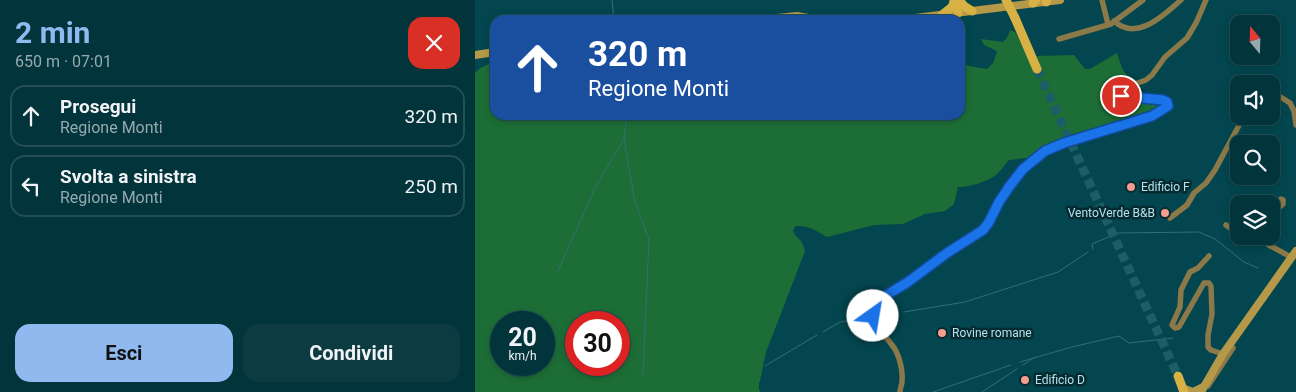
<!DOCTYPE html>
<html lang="it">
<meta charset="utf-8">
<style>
body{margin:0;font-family:Roboto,sans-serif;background:#0c3c42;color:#f1f3f6;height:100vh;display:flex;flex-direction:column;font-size:19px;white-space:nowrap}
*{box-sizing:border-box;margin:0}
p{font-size:16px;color:#96aaaf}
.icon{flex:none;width:28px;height:28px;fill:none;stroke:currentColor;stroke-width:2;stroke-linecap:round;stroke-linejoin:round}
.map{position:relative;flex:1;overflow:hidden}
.side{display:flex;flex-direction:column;background:#02343b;width:475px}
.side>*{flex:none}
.hud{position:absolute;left:15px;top:15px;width:475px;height:105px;border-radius:15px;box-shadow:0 2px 8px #0003,0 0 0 1px #234f55;background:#1a4fa0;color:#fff;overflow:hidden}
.needle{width:32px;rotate:341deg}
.controls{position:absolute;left:755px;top:15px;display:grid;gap:10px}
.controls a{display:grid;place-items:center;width:50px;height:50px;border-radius:10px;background:#02343b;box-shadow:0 2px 8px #0003,0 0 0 1px #234f55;font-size:25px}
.speed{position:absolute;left:15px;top:311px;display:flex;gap:10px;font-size:25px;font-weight:700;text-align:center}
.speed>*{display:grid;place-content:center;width:65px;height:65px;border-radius:50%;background:#02343b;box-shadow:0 2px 8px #0003,0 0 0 1px #234f55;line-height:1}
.speed small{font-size:12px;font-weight:400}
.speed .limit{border:8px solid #d22;background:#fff;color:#111}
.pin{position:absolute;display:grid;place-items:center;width:42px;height:42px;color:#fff;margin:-21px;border:2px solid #fff;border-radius:50%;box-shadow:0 1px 5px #0007}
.me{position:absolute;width:55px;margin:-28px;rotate:32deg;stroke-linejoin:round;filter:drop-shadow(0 0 4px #0008)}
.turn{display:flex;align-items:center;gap:18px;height:105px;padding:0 15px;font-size:22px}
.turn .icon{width:65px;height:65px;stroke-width:2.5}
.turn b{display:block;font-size:35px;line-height:42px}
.round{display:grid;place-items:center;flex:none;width:52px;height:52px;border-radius:15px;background:#0c3c42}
.headline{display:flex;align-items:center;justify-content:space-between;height:85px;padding:0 15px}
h1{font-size:30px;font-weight:700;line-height:38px;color:#90b9f0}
.action{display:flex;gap:10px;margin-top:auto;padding:10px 15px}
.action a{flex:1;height:58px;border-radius:15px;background:#90b9f0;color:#111;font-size:20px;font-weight:700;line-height:58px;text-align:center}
.action a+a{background:#0c3c42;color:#f1f3f6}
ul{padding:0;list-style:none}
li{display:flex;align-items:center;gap:15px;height:62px;margin:0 10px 8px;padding:0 5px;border:2px solid #234f55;border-radius:15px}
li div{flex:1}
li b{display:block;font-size:19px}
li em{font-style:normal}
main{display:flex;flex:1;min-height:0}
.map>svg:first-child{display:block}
.green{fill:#1d6e36;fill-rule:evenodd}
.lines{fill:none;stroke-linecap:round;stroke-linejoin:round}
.stream{stroke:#346d77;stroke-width:1}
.primary-tunnel{stroke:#1d5d66;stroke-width:9;stroke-dasharray:9 4.5;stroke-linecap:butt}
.street{stroke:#8b7949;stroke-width:5.5}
.secondary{stroke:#b69948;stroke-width:8}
.primary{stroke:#d7b144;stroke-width:9}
.primary-bridge{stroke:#d7b144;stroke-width:9}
.route-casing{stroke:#114b97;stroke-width:12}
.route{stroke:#1a73e8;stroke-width:9}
.poi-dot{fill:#f59d8f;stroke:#052a2f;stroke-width:2}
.labels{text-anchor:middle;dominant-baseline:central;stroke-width:5;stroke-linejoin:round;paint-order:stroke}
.poi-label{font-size:12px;fill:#b2e2eb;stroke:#052a2f;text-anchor:start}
</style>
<main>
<section class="side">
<div class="headline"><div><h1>2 min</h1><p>650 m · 07:01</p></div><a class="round" style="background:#d93025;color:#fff"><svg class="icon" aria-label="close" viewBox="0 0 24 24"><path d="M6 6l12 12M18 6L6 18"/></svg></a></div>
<ul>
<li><svg class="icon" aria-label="ahead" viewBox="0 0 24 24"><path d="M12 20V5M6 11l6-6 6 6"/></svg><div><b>Prosegui</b><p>Regione Monti</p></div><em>320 m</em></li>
<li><svg class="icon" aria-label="left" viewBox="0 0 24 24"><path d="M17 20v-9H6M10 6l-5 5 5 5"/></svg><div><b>Svolta a sinistra</b><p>Regione Monti</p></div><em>250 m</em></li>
</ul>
<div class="action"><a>Esci</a><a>Condividi</a></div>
</section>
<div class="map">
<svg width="821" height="392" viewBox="0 0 821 392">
<rect width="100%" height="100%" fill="#03464f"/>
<path class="green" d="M 535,30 L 540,32 L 552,55 L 566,68 L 562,56 L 599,55 L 610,69 L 615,69 L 642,53 C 646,65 648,77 662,80 L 644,96 L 685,102 L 690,104 L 689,108 L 615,133 L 583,140 L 558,157 L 534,160 C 530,164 528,168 524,172 C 518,180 493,188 483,187 L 479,204 L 470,211 L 450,214 L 428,224 L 399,225 L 352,237 C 342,231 333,225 321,226 L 318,230 C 320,239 327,237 330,251 L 291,352 L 285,381 L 284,382 L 284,390 L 286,392 L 0,392 L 0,73 C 5,67 13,64 20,62 L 20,115 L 485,115 L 485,62 L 494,66 L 512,69 L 518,63 L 522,52 L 520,50 L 509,45 L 506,39 L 528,42 L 532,38 ZM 26,322 L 69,322 L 69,365 L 26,365 ZM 101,322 L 144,322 L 144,365 L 101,365 Z"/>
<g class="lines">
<g class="stream">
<polyline points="137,0 139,20"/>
<polyline points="152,115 149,138 159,198 174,240 168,374"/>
<polyline points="618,249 617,244 643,233 724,232 740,239 769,262 783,268"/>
<polyline points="82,273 121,186 149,139"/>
<polyline points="429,312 490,302 583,272 613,252"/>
<polyline points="402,316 424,312"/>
<polyline points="348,332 365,322 394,317"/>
<polyline points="545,362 597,347 644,336 654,343 698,338"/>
<polyline points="548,365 560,357"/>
<polyline points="290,366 342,335"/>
<polyline points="458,392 536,365"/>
<polyline points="507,392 542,369"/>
</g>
<polyline class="primary-tunnel" points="562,69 703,376"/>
<g class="street">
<polyline points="627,0 633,24"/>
<path d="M 639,21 C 662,42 689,15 706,0"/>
<polyline points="584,39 636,24 668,0"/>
<polyline points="796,91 815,103 819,111 821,125"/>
<polyline points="796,211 806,199 808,200 808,204 796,215"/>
<polyline points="695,218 712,205 719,193 731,183 740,170 769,116"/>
<polyline points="751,225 762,233 764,231"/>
<path d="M 784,236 C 789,245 807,251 817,258"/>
<polyline points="734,256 723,268 715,272 706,290 705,307 697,325 700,328 704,327 729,283 734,283 736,286 737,314 733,335 733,347 736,350 748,354"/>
<polyline points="733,386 758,348 754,346"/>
<path d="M 425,392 C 425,388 427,385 427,381 C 428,372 425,359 421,351 C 416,341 397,325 398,314 C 399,307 404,302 408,298 C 415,292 426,288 434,282 C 455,267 476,251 499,236 C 513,227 516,214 525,200 C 535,184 554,159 571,150 C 593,138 684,120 694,105 L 688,100 L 649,98 L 646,96 L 646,93 L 652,87 L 671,80 L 677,75 L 690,57 L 712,38 L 721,23 L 731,0"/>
</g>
<g class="secondary">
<polyline points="281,20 322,16 344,20"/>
<polyline points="424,20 585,0"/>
<polyline points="0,55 20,52"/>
<polyline points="707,388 718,392 728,387"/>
<polyline points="726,392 748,354 821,251"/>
</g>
<g class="primary">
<polyline points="484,0 489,6 497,11"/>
<polyline points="479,1 483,13"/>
<polyline points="571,2 572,0"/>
<polyline points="558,3 561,0"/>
<polyline points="467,15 477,7 480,0"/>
<polyline points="540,18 562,69"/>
<polyline points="703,376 709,392"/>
</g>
<polyline class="primary-bridge" points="531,0 540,18"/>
</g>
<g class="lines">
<g class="route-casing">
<polyline id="route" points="398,316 401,306 410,296 433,282 472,253 508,230 514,222 524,202 534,187 548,169 570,151 589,143 677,116 693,106 692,102 688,100 646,96"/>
</g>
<use href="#route" class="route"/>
</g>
<g class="poi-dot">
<circle cx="656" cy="187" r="5"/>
<circle cx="690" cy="213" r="5"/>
<circle cx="467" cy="333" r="5"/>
<circle cx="550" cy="380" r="5"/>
</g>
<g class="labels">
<g class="poi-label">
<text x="666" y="187">Edificio F</text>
<text x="680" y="213" text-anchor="end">VentoVerde B&amp;B</text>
<text x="477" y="333">Rovine romane</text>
<text x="560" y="380">Edificio D</text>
</g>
</g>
</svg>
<div class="controls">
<a><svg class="needle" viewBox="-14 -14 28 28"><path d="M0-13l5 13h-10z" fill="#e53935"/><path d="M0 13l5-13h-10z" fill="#96aaaf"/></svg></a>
<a><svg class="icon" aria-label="sound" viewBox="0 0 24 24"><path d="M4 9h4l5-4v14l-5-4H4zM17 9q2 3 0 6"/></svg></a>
<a><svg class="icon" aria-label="search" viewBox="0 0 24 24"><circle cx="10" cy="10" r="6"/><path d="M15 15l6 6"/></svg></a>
<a><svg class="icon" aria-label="layers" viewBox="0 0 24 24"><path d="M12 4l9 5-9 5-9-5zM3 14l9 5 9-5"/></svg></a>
</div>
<div class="speed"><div>20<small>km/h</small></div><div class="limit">30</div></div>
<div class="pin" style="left:646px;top:96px;background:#d93025"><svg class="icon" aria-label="arrive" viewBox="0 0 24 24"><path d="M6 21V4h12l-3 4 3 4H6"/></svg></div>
<svg class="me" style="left:398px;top:316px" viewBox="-20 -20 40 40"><circle r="19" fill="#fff"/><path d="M0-13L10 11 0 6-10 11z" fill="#1a73e8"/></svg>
<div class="hud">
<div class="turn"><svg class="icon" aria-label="ahead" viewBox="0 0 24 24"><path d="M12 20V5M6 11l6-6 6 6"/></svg><div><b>320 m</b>Regione Monti</div></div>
</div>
</div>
</main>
